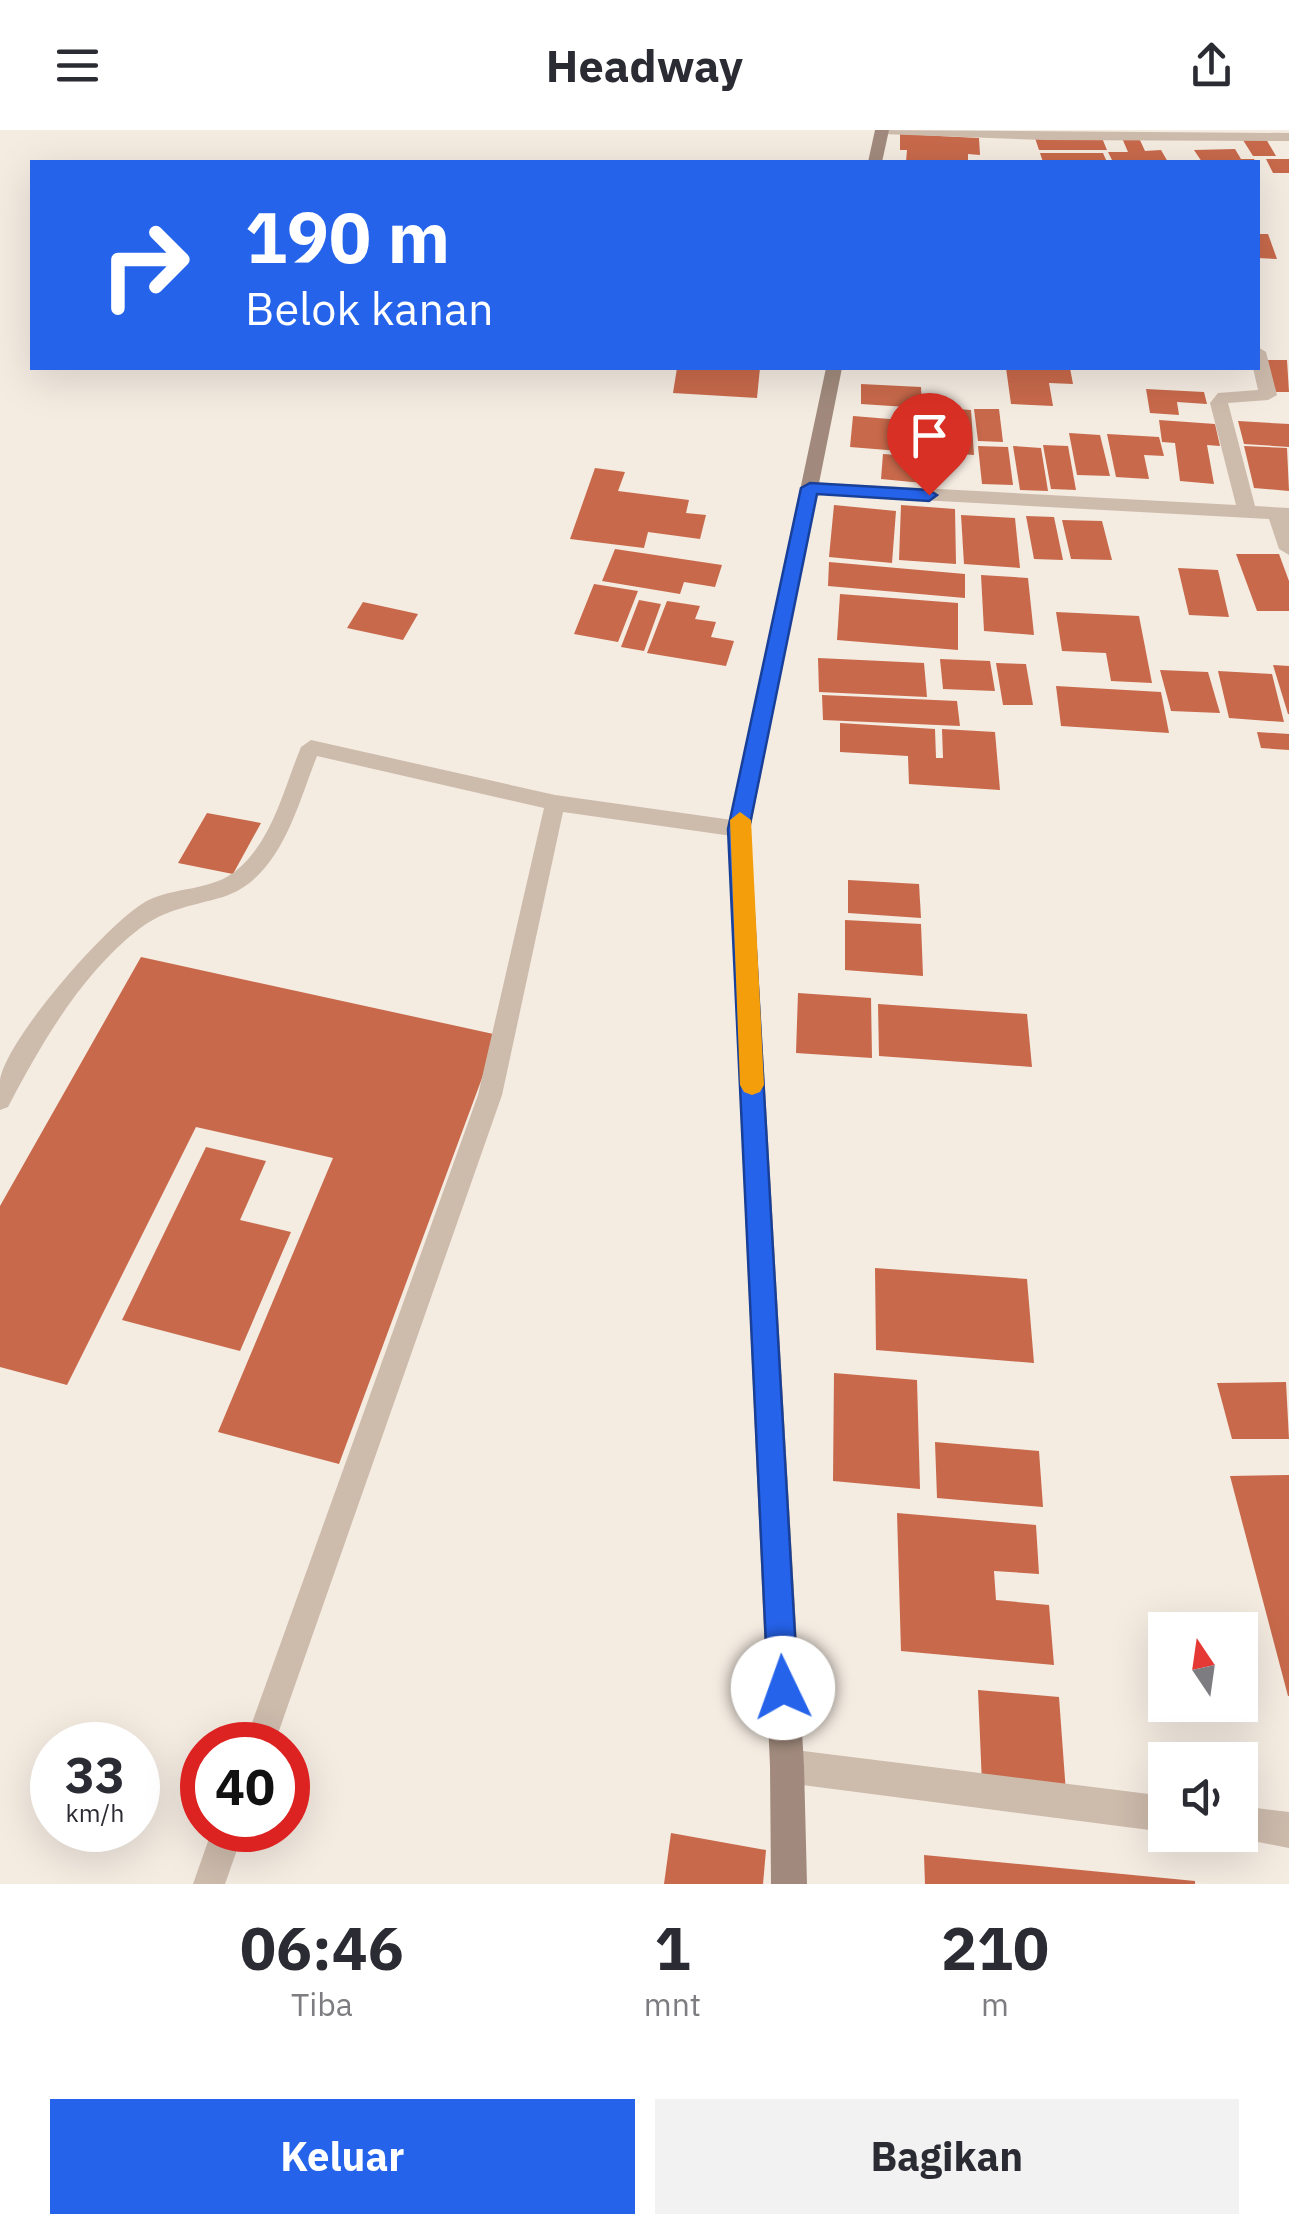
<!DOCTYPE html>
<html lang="id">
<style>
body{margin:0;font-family:"IBM Plex Sans",sans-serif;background:#f2f2f3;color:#2b2b33;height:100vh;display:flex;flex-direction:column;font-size:38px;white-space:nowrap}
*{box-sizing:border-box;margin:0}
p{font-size:32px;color:#7c7c81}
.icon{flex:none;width:55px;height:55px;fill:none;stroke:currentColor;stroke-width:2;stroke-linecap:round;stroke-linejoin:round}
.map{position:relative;height:1754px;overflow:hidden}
.details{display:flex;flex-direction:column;background:#fff;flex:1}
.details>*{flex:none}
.hud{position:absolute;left:30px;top:30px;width:1230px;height:210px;border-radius:0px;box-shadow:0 10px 40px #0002;background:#2563eb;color:#fff;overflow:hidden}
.needle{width:65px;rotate:347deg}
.fabs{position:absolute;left:1148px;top:1482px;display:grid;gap:20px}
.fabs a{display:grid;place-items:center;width:110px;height:110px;border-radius:0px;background:#fff;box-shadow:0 10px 40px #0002;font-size:50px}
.speed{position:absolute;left:30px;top:1592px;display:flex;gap:20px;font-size:50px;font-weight:700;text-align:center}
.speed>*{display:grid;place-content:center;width:130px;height:130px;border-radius:50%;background:#fff;box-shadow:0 10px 40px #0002;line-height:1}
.speed small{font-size:25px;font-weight:400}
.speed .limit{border:15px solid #d22;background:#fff;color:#111}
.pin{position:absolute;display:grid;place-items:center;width:85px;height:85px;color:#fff;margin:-102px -42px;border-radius:50% 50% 50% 0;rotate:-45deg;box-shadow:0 0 10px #0007}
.pin .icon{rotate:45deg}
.me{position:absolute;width:110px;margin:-55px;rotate:357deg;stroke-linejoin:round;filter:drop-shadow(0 0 8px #0008)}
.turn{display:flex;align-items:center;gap:35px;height:210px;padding:0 50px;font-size:45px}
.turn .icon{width:130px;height:130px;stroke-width:2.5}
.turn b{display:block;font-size:70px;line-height:85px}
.eta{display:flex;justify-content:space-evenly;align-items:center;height:170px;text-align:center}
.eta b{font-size:60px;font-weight:800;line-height:70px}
.button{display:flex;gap:20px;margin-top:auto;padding:20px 50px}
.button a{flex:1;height:115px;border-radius:0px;background:#2563eb;color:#fff;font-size:40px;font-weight:800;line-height:115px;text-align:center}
.button a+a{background:#f2f2f3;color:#2b2b33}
header{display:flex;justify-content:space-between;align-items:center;height:130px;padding:0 50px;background:#fff;font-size:45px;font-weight:800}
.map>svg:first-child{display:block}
.building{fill:#c8694b}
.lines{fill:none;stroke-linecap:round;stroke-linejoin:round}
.lane{fill:#cdbbac;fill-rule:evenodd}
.street{fill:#cdbbac;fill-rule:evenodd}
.secondary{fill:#a18a7d;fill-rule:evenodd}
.route{fill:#2563eb;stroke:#184099;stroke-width:2.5}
.slow{fill:#f59e0b}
</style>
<header><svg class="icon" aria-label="menu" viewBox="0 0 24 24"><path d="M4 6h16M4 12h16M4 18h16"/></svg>Headway<svg class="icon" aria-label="share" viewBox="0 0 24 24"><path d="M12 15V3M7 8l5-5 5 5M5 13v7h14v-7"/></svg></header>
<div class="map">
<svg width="1289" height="1754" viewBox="0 0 1289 1754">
<rect width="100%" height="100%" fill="#f4ebe1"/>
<g class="building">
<polygon points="900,4 979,8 980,25 968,24 968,32 906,32 907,20 900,20"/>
<polygon points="1035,8 1102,8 1107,20 1039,20"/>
<polygon points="1122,8 1139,8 1145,21 1161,20 1168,32 1113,32 1108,22 1128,22"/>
<polygon points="1266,9 1276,26 1253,26 1243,10"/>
<polygon points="1235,19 1241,29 1254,29 1256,32 1202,32 1194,20"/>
<polygon points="1040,23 1103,23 1107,32 1043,32"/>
<polygon points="1266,29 1289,29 1289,43 1273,43"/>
<polygon points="1258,104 1268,104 1277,129 1258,128"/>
<polygon points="1264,230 1287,230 1289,262 1276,262"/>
<polygon points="677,238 760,238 757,268 673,263"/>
<polygon points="1006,238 1070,238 1073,254 1049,253 1053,276 1011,274"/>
<polygon points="861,254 921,257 922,278 861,274"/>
<polygon points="1146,259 1204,262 1207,274 1177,272 1179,285 1150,283"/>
<polygon points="929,277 971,280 974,325 930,322"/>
<polygon points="974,279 999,279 1003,312 978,311"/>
<polygon points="853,286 926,292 924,323 850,317"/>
<polygon points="1159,290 1215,294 1220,316 1207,315 1214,354 1180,351 1175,313 1162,312"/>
<polygon points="1238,291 1289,294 1289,317 1244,314"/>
<polygon points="1069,303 1100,305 1110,346 1077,345"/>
<polygon points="1107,304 1159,307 1164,326 1144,325 1149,349 1116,347"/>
<polygon points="1043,315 1068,316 1076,360 1051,359"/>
<polygon points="978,316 1008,317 1013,355 982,354"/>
<polygon points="1013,316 1041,318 1048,361 1020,360"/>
<polygon points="1244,316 1287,318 1289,361 1254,358"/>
<polygon points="883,324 935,328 933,354 881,349"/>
<polygon points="595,338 625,342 618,361 689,370 686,383 706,385 700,409 648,402 644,418 570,409"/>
<polygon points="834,375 896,381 892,433 829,427"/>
<polygon points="901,375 955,379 956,434 899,430"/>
<polygon points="961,385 1015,388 1020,438 964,434"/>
<polygon points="1026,386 1054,387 1063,430 1034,429"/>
<polygon points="1062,390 1102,391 1112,430 1071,429"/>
<polygon points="615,419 722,435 715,457 684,452 680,464 602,451"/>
<polygon points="1236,424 1279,424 1289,451 1289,481 1257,481"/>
<polygon points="829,432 965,444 965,468 828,456"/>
<polygon points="1178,438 1218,440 1229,487 1189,485"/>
<polygon points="981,445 1028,448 1034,505 984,501"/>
<polygon points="594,454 638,461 618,512 574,504"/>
<polygon points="840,464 958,473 958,520 837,510"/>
<polygon points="639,470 661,474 644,521 621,517"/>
<polygon points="667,471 700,476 695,489 716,492 711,507 734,511 726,536 647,523"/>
<polygon points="363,472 418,484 403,510 347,498"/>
<polygon points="1056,482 1139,486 1152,553 1111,551 1106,523 1062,521"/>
<polygon points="818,528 924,533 927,567 819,562"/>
<polygon points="940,529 990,531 995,561 943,559"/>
<polygon points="996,533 1026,534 1033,575 1003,575"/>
<polygon points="1273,535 1289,536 1289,584 1288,584"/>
<polygon points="1160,540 1208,542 1220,583 1171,581"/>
<polygon points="1218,541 1272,544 1284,592 1229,588"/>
<polygon points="1056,556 1161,562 1169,603 1061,596"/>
<polygon points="822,565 957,571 960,596 823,590"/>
<polygon points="840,593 935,599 936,628 943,628 942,599 995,602 1000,660 909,654 908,626 840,622"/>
<polygon points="1257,602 1289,604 1289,620 1261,618"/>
<polygon points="207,683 261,693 233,744 178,733"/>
<polygon points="848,750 919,754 921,788 848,783"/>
<polygon points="845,790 921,794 923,846 845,840"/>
<polygon points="141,827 498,905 339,1334 218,1302 333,1028 196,997 67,1255 0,1237 0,1076"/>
<polygon points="798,863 871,868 872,928 796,923"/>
<polygon points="878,874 1027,884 1032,937 879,926"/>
<polygon points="206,1017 266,1031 240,1090 291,1102 240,1221 122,1190"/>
<polygon points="875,1138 1027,1149 1034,1233 876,1220"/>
<polygon points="834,1243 917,1250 920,1359 833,1351"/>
<polygon points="1286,1252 1289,1309 1232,1309 1217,1253"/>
<polygon points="935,1312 1039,1321 1043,1377 937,1368"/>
<polygon points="1289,1345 1289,1566 1288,1566 1230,1346"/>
<polygon points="897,1383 1036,1395 1039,1444 994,1441 996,1470 1049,1475 1054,1535 901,1521"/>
<polygon points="978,1560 1059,1567 1066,1663 982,1654"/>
<polygon points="671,1703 766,1720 763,1754 664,1754"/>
<polygon points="924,1725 1195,1751 1195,1754 925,1754"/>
</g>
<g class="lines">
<g class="lane">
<path d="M 311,610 L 555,665 L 739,691 L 749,699 L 739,707 L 563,682 L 502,965 L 274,1615 L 244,1615 L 478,965 L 544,678 L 317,626 C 297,676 281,748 223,767 C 192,776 165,779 139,799 C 81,844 41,914 8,977 L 0,980 C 0,971 0,959 0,950 C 7,908 107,794 145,772 C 173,756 213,762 238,739 C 273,709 284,658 301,617 Z"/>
<polygon points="212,1700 244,1700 225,1754 193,1754"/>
</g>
<g class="street">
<polygon points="875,0 1289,3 1289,11 1044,10 882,4"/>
<polygon points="1258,217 1266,222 1277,265 1268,270 1228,273 1255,376 1289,378 1289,425 1279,419 1269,389 809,364 800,358 809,352 1236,375 1210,273 1218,263 1258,260 1253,238 1258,238"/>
<polygon points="787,1619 1165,1666 1165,1702 787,1653 775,1648 770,1636 775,1624"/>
<polygon points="1240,1676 1289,1682 1289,1718 1228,1706 1240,1705"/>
</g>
<g class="secondary">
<polygon points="875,0 889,0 882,32 868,32"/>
<polygon points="826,238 842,238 750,699 804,1636 807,1754 771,1754 770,1636 728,699"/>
</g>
</g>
<polygon class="route" points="810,353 929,360 937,365 929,371 817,364 749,699 798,1558 794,1569 783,1573 772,1569 768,1558 728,699 801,358"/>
<polygon class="slow" points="740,682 751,690 764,955 760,962 752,965 744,962 740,955 730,690"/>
</svg>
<div class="fabs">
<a><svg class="needle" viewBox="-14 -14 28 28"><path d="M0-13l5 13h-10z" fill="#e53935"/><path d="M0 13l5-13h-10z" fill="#7c7c81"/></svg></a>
<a><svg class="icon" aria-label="sound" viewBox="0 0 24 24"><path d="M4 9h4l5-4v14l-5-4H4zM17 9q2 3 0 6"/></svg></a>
</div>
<div class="speed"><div>33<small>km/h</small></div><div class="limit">40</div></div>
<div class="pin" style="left:929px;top:365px;background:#d93025"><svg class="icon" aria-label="arrive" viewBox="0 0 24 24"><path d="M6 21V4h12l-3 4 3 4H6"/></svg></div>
<svg class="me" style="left:783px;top:1558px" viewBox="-20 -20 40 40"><circle r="19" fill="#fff"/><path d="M0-13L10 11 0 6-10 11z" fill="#2563eb"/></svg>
<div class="hud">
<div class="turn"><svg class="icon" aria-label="right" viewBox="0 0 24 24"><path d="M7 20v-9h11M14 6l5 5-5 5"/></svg><div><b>190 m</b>Belok kanan</div></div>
</div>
</div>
<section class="details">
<div class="eta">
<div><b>06:46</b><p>Tiba</p></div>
<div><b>1</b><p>mnt</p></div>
<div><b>210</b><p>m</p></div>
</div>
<div class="button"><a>Keluar</a><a>Bagikan</a></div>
</section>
